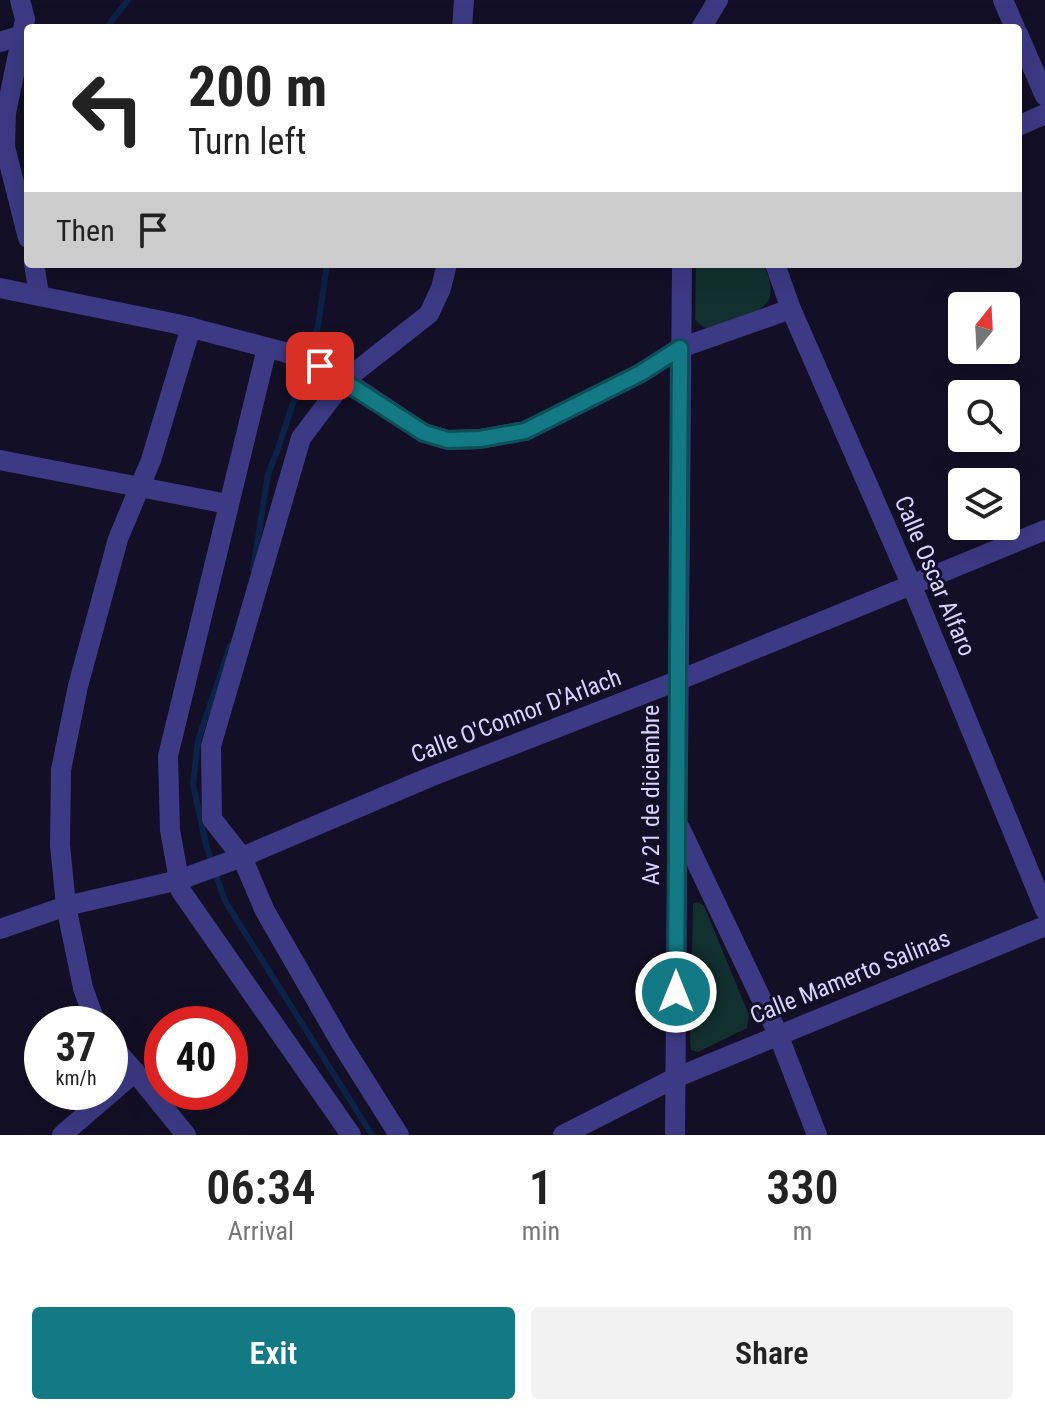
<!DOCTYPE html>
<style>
body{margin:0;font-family:"Roboto Condensed",sans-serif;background:#f2f2f2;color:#222;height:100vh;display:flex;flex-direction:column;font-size:30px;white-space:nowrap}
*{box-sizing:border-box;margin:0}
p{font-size:26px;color:#767676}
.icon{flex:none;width:44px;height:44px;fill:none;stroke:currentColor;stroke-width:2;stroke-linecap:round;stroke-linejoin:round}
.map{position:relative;height:1135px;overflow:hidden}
.panel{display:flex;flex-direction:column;background:#fff;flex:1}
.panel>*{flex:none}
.hud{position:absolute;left:24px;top:24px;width:998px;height:244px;border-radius:8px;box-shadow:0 8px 32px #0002;background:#fff;color:#222;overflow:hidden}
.needle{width:52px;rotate:18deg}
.fabs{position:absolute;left:948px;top:292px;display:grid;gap:16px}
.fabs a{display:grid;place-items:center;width:72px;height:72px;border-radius:8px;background:#fff;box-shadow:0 8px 32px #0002;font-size:40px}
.speed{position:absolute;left:24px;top:1006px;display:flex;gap:16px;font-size:40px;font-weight:700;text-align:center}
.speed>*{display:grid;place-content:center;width:104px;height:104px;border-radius:50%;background:#fff;box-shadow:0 8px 32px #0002;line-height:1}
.speed small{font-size:20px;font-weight:400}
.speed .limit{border:12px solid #d22;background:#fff;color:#111}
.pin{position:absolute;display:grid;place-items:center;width:68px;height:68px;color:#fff;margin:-34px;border-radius:16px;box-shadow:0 4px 12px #0006}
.me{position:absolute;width:88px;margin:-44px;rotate:0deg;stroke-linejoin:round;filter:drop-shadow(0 0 6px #0008)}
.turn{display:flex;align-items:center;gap:28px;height:168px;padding:0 32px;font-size:36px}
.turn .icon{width:104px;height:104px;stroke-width:2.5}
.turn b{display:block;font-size:56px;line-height:68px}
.then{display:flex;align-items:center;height:76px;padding:0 32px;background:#0003;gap:16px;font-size:30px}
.eta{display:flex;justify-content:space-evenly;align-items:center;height:136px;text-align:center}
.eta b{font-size:48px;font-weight:600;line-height:56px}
.button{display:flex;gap:16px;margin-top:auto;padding:16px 32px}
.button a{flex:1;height:92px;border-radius:8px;background:#137a85;color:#fff;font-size:32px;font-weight:600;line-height:92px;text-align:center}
.button a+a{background:#f2f2f2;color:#222}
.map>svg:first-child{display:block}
.green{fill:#12302f}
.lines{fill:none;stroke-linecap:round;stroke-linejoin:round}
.stream{stroke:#0c2248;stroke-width:6}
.minor{stroke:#3d3a85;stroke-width:20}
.route-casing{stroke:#0c4f56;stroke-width:20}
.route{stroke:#137a85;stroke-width:14}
.labels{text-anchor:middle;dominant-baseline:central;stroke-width:6;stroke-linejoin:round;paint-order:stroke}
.street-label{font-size:24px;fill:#d9d4ff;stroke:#130f26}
</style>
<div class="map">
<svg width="1045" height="1135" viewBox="0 0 1045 1135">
<rect width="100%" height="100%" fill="#130f26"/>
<g class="green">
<path d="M 696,264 L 763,264 C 768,276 775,288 768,301 C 764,311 723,328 711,329 C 705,329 699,324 695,320 Z"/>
<polygon points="698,902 704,906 749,1015 747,1028 698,1052 691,1050 690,1044 693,904"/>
</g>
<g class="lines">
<g class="stream">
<polyline points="106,28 128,0"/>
<polyline points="253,570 268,474 278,449 318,326 327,264"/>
<polyline points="230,646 198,740 193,784 206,845 225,901 372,1135"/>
</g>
<g class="minor">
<polyline points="20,0 25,19 22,35"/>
<polyline points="1003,0 1015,28"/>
<polyline points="462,28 464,0"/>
<polyline points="701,28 718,0"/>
<polyline points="1018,34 1045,96"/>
<polyline points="0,42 22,35 6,113 5,147 28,238"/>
<polyline points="1018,126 1045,114"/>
<polyline points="34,264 39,294"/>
<polyline points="775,264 791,309 912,586 1045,910"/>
<polyline points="0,288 177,324 284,352 326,368 424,433 448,440 480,439 525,431 641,373 680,348 791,309"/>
<polyline points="267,348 168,756 170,830 181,891 351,1135"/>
<polyline points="0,460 228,504"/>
<polyline points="680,828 778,1034 817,1135"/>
<polyline points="0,929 66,906 179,880 242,857 430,777 677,681 1045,530"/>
<polyline points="96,1024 83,988 66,906 60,845 61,770 78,686 118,539 151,460 191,327"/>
<polyline points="110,1043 135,1072"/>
<polyline points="62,1135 135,1072 186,1135"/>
<polyline points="399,1135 341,1043 265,911 242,857 212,819 211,746 301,438 345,380 429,314 441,288 447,264"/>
<polyline points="563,1135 675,1078 1045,926"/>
<polyline points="675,1135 682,264"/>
</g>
</g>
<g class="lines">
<g class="route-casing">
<polyline id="route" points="320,366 424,433 448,440 480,439 525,431 641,373 680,348 676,992"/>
</g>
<use href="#route" class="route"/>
</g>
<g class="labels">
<g class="street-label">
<text transform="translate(935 576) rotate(67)">Calle Oscar Alfaro</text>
<text transform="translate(516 716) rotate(-21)">Calle O'Connor D'Arlach</text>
<text transform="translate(651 795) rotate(-90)">Av 21 de diciembre</text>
<text transform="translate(850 977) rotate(-22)">Calle Mamerto Salinas</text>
</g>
</g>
</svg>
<div class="fabs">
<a><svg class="needle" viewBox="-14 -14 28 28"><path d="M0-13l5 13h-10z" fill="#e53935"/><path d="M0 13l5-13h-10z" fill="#767676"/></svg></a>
<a><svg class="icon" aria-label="search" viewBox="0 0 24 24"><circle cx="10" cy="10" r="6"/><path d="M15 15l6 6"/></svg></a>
<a><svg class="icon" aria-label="layers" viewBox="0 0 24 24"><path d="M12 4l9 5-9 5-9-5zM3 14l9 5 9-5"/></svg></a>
</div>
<div class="speed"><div>37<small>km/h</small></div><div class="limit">40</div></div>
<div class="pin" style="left:320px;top:366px;background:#d93025"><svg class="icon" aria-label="arrive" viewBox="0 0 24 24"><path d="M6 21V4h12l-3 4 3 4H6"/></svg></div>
<svg class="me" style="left:676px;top:992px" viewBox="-20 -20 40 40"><circle r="17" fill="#137a85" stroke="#fff" stroke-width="3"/><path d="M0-11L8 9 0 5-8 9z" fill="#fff"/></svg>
<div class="hud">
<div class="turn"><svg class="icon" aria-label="left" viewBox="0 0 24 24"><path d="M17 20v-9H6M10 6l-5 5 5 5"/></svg><div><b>200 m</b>Turn left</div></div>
<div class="then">Then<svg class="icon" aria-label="arrive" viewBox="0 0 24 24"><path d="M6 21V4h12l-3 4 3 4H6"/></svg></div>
</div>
</div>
<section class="panel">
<div class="eta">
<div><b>06:34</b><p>Arrival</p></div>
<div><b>1</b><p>min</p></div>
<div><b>330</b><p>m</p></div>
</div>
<div class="button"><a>Exit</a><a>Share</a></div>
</section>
